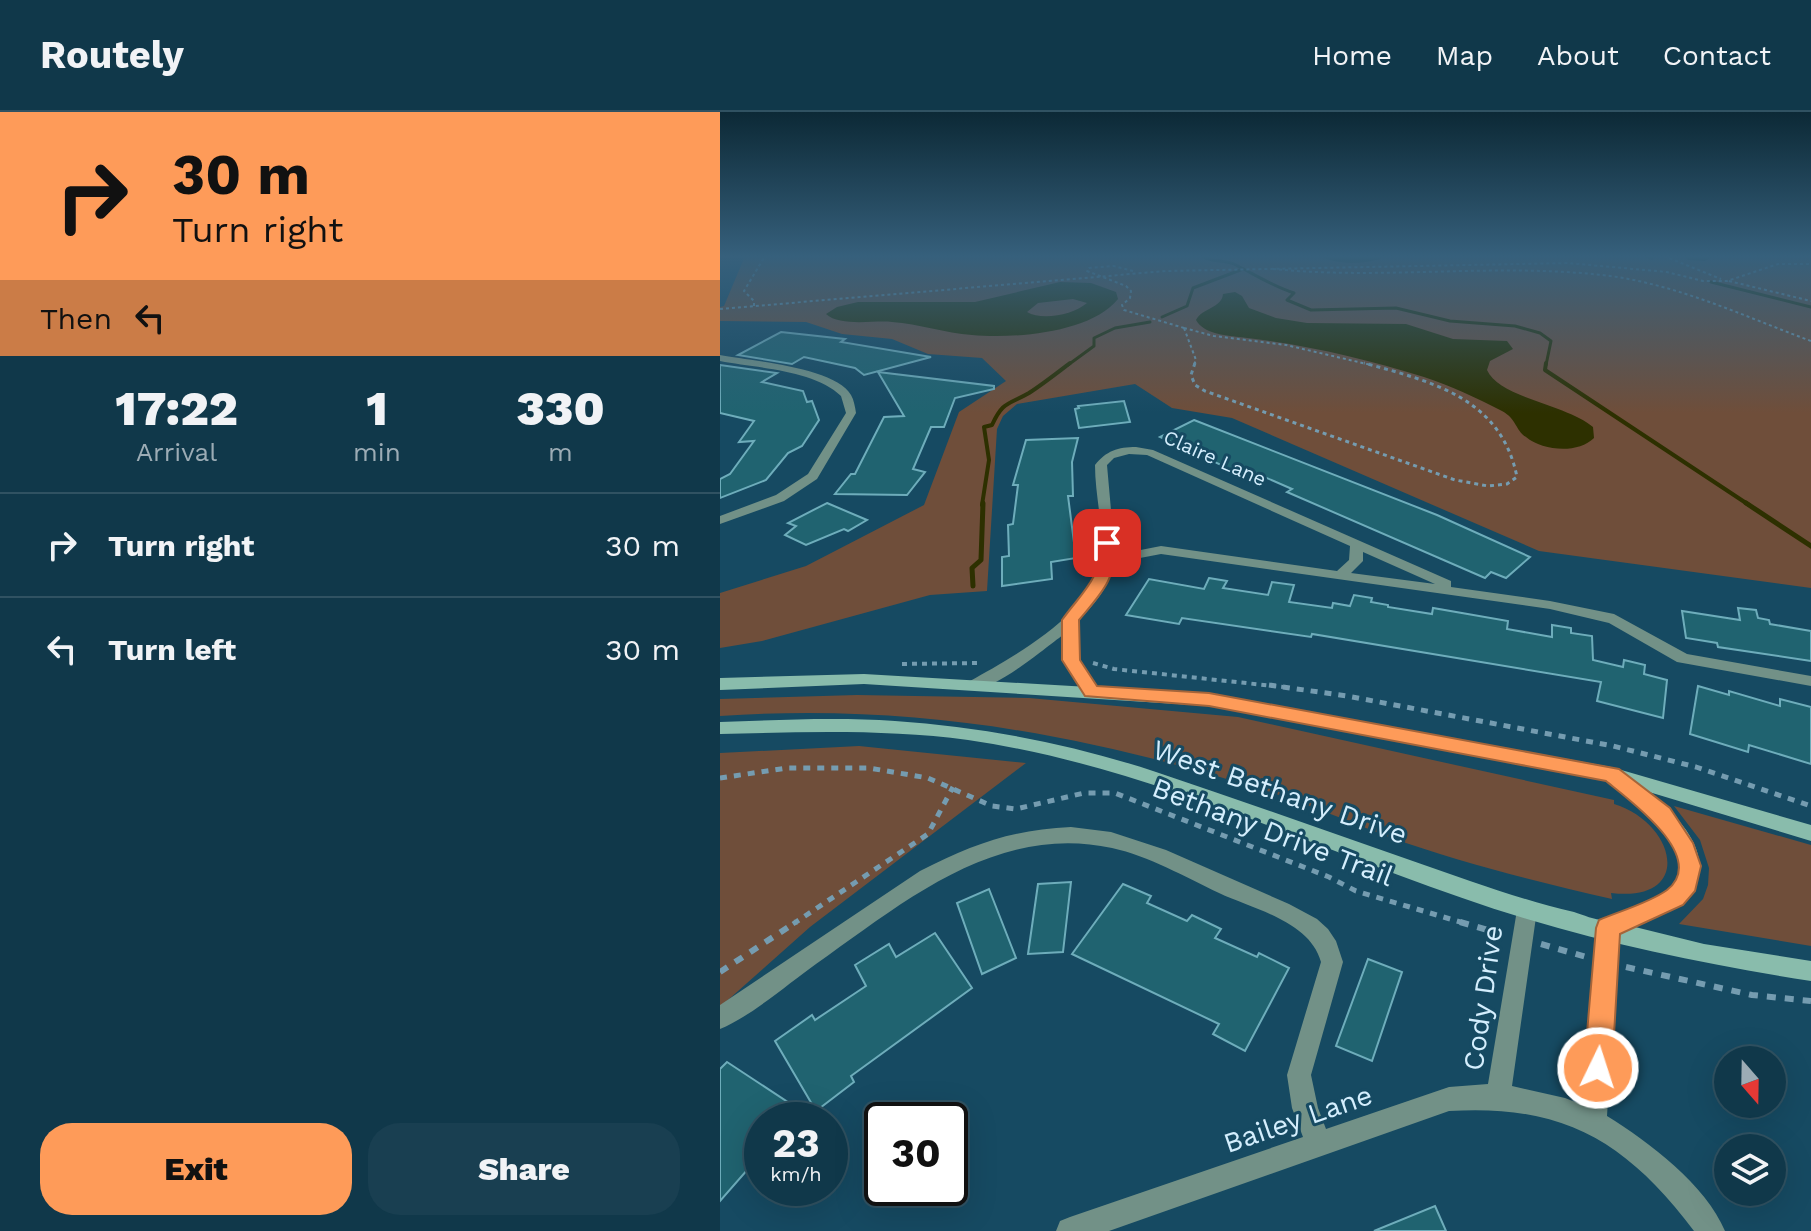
<!DOCTYPE html>
<style>
body{margin:0;font-family:"Work Sans",sans-serif;background:#193f51;color:#f1f3f6;height:100vh;display:flex;flex-direction:column;font-size:30px;white-space:nowrap}
*{box-sizing:border-box;margin:0}
p{font-size:26px;color:#9cacb5}
.icon{flex:none;width:44px;height:44px;fill:none;stroke:currentColor;stroke-width:2;stroke-linecap:round;stroke-linejoin:round}
.map{position:relative;flex:1;overflow:hidden}
.details{display:flex;flex-direction:column;background:#10384a;width:720px}
.details>*{flex:none}
.hud{background:#fe9b59;color:#111;overflow:hidden}
.needle{width:52px;rotate:160deg}
.tools{position:absolute;left:994px;top:934px;display:grid;gap:16px}
.tools a{display:grid;place-items:center;width:72px;height:72px;border-radius:50%;background:#10384a;box-shadow:0 8px 32px #0002,0 0 0 2px #305262;font-size:40px}
.speed{position:absolute;left:24px;top:990px;display:flex;gap:16px;font-size:40px;font-weight:700;text-align:center}
.speed>*{display:grid;place-content:center;width:104px;height:104px;border-radius:50%;background:#10384a;box-shadow:0 8px 32px #0002,0 0 0 2px #305262;line-height:1}
.speed small{font-size:20px;font-weight:400}
.speed .limit{border:4px solid #111;border-radius:12px;background:#fff;color:#111}
.pin{position:absolute;display:grid;place-items:center;width:68px;height:68px;color:#fff;margin:-34px;border-radius:16px;box-shadow:0 4px 12px #0006}
.me{position:absolute;width:88px;margin:-44px;rotate:4deg;stroke-linejoin:round;filter:drop-shadow(0 0 6px #0008)}
.turn{display:flex;align-items:center;gap:28px;height:168px;padding:0 40px;font-size:36px}
.turn .icon{width:104px;height:104px;stroke-width:2.5}
.turn b{display:block;font-size:56px;line-height:68px}
.then{display:flex;align-items:center;height:76px;padding:0 40px;background:#0003;gap:16px;font-size:30px}
.eta{display:flex;justify-content:space-evenly;align-items:center;height:136px;text-align:center}
.eta b{font-size:48px;font-weight:800;line-height:56px}
.cta{display:flex;gap:16px;margin-top:auto;padding:16px 40px}
.cta a{flex:1;height:92px;border-radius:32px;background:#fe9b59;color:#111;font-size:32px;font-weight:800;line-height:92px;text-align:center}
.cta a+a{background:#193f51;color:#f1f3f6}
ul{padding:0;list-style:none}
li{display:flex;align-items:center;gap:24px;height:104px;padding:0 40px;border-top:2px solid #305262}
li div{flex:1}
li b{display:block;font-size:30px}
li em{font-style:normal}
header{display:flex;align-items:center;gap:48px;box-sizing:border-box;height:112px;padding:0 40px;background:#10384a;border-bottom:2px solid #305262}
header strong{font-size:38px}
nav{display:flex;gap:44px;margin-inline-start:auto;font-size:28px}
main{display:flex;flex:1;min-height:0}
.map>svg:first-child{display:block}
.green{fill:#6f4e3a}
.water{fill:#2d3000;fill-rule:evenodd}
.lines{fill:none;stroke-linecap:round;stroke-linejoin:round}
.stream-far2{stroke:#2d3000;stroke-width:3}
.stream-far1{stroke:#2d3000;stroke-width:4}
.stream{stroke:#2d3000;stroke-width:5}
.river{fill:#2d3000;fill-rule:evenodd}
.building{fill:#206370;stroke:#6eadbb;stroke-width:2}
.path-far4{stroke:#759cb0;stroke-width:2;stroke-dasharray:3 3;stroke-linecap:butt}
.path-far3{stroke:#759cb0;stroke-width:3;stroke-dasharray:4 4;stroke-linecap:butt}
.path-far2{stroke:#759cb0;stroke-width:4;stroke-dasharray:5 5;stroke-linecap:butt}
.path-far1{stroke:#759cb0;stroke-width:5;stroke-dasharray:7 7;stroke-linecap:butt}
.path{stroke:#759cb0;stroke-width:6;stroke-dasharray:9 9;stroke-linecap:butt}
.street{fill:#729187;fill-rule:evenodd}
.secondary{fill:#89bcac;fill-rule:evenodd}
.route{fill:#fe9b59;stroke:#a5653a;stroke-width:2}
.labels{text-anchor:middle;dominant-baseline:central;stroke-width:6;stroke-linejoin:round;paint-order:stroke}
.far-street-label{font-size:20px;fill:#d4eefd;stroke:#164a62}
.near-street-label{font-size:28px;fill:#d4eefd;stroke:#164a62}
</style>
<header>
<strong>Routely</strong>
<nav><a>Home</a><a>Map</a><a>About</a><a>Contact</a></nav>
</header>
<main>
<section class="details">
<div class="hud">
<div class="turn"><svg class="icon" aria-label="right" viewBox="0 0 24 24"><path d="M7 20v-9h11M14 6l5 5-5 5"/></svg><div><b>30 m</b>Turn right</div></div>
<div class="then">Then<svg class="icon" aria-label="left" viewBox="0 0 24 24"><path d="M17 20v-9H6M10 6l-5 5 5 5"/></svg></div>
</div>
<div class="eta">
<div><b>17:22</b><p>Arrival</p></div>
<div><b>1</b><p>min</p></div>
<div><b>330</b><p>m</p></div>
</div>
<ul>
<li><svg class="icon" aria-label="right" viewBox="0 0 24 24"><path d="M7 20v-9h11M14 6l5 5-5 5"/></svg><div><b>Turn right</b></div><em>30 m</em></li>
<li><svg class="icon" aria-label="left" viewBox="0 0 24 24"><path d="M17 20v-9H6M10 6l-5 5 5 5"/></svg><div><b>Turn left</b></div><em>30 m</em></li>
</ul>
<div class="cta"><a>Exit</a><a>Share</a></div>
</section>
<div class="map">
<svg width="1091" height="1119" viewBox="0 0 1091 1119">
<rect width="100%" height="100%" fill="#164a62"/>
<g class="green">
<polygon points="25,144 1091,144 1091,476 819,439 512,306 452,296 415,272 297,292 283,304 277,317 267,479 210,483 42,529 0,536 0,481 86,454 204,393 239,300 286,269 262,246 208,242 172,227 122,222 86,210 0,209 0,195 4,194"/>
<path d="M 137,583 L 309,586 L 518,605 L 894,688 L 894,692 C 956,711 975,791 891,781 L 892,787 C 817,770 742,751 669,725 C 630,710 590,693 550,680 C 363,622 197,591 0,604 L 0,587 Z"/>
<polygon points="139,634 306,651 90,815 0,895 0,641"/>
<polygon points="954,694 1091,733 1091,834 959,812 983,787 988,773 989,756 980,728"/>
</g>
<g class="water">
<path d="M 340,170 L 371,171 L 396,180 L 398,187 C 371,221 293,227 252,223 C 225,221 199,212 172,210 C 154,208 120,215 106,202 L 117,195 L 138,190 L 255,190 ZM 353,187 L 367,191 C 353,203 322,209 307,200 L 318,191 Z"/>
<path d="M 515,180 L 522,184 L 529,196 L 556,206 L 587,211 L 686,212 L 733,227 L 787,229 L 793,237 L 770,249 L 767,258 C 779,286 848,293 873,315 L 874,326 C 858,342 823,339 806,325 C 795,318 797,307 782,299 C 757,286 731,274 704,265 C 643,246 583,232 519,225 C 504,223 484,222 476,208 C 482,196 502,196 503,182 Z"/>
</g>
<g class="lines">
<g class="stream-far2">
<path d="M 482,144 C 492,151 503,147 514,152 C 534,162 552,174 574,181 L 567,188 L 591,198 L 676,196 L 730,209 L 795,214 L 820,221 L 831,229 L 826,253"/>
<polyline points="927,144 932,146"/>
<polyline points="991,170 1091,195"/>
<polyline points="442,205 467,194 473,176 523,157"/>
<polyline points="348,253 374,234 374,226 395,216 430,210"/>
</g>
<g class="stream-far1">
<polyline points="826,251 825,258 1029,393"/>
<path d="M 262,393 L 269,348 L 264,315 L 272,313 C 283,289 288,293 309,281 C 323,272 337,261 350,251"/>
</g>
<g class="stream">
<polyline points="1026,391 1091,434"/>
<polyline points="253,474 252,456 261,448 263,391"/>
</g>
<g class="river">
<path d="M 601,144 L 665,144 C 654,153 612,153 601,144 Z"/>
<polygon points="965,144 994,144 985,149 968,148"/>
</g>
</g>
<g class="building">
<polygon points="61,220 125,227 121,230 211,245 144,263 135,256 84,245 72,252 18,243"/>
<polygon points="0,253 57,261 42,270 83,279 87,290 92,289 99,308 82,334 68,341 46,368 0,386 0,367 10,362 34,329 19,330 34,309 0,301"/>
<polygon points="158,260 274,274 274,277 235,286 224,315 211,315 193,357 205,360 187,383 115,382 131,362 135,362 164,305 184,304"/>
<polygon points="404,289 410,310 359,316 355,297 359,296 358,294"/>
<polygon points="474,308 717,403 810,445 786,466 771,460 765,466 567,380 572,377 533,360 525,364 440,325"/>
<polygon points="358,326 352,350 353,384 348,384 356,446 331,450 332,467 282,474 282,445 289,444 288,413 293,412 298,373 293,373 306,328"/>
<polygon points="107,391 147,408 128,419 124,417 86,433 65,423 76,414 68,411"/>
<polygon points="489,466 507,469 503,476 548,483 552,470 574,473 569,490 612,496 613,491 630,494 634,483 652,486 651,490 668,493 668,495 712,502 713,496 788,509 787,517 832,525 832,513 851,516 851,521 872,524 873,548 903,555 904,548 925,553 924,562 947,568 943,606 877,589 881,570 592,522 591,525 462,506 459,512 406,503 429,467 484,477"/>
<polygon points="1018,496 1036,498 1038,506 1049,508 1050,512 1091,519 1091,549 998,535 997,531 966,526 962,499 1020,508"/>
<polygon points="978,574 1009,583 1009,579 1060,594 1060,587 1091,595 1091,652 1029,633 1028,640 970,622"/>
<polygon points="351,770 343,840 308,842 318,772"/>
<polygon points="403,772 431,784 427,791 467,809 472,803 501,817 495,826 537,845 539,841 569,856 525,939 493,922 499,912 352,842"/>
<polygon points="269,777 296,846 262,862 237,791"/>
<polygon points="215,821 252,876 131,964 134,970 96,999 55,929 92,903 95,908 146,874 135,853 169,832 176,845"/>
<polygon points="648,847 682,860 652,949 616,934"/>
<polygon points="7,950 95,1008 42,1008 42,1041 0,1089 0,957"/>
<polygon points="715,1094 726,1119 654,1119"/>
</g>
<g class="lines">
<g class="path-far4">
<polyline points="944,144 1001,167"/>
<path d="M 553,157 C 663,168 773,151 882,163 C 955,171 1023,204 1091,229"/>
<polyline points="413,159 394,154 369,156 367,159 406,174 411,179 410,186 402,193 404,198 464,216"/>
<polyline points="1009,169 1091,189"/>
<polyline points="34,194 34,189 24,179 45,144"/>
<polyline points="0,197 446,159 848,151 947,160 983,169 1007,169 1058,152 1091,152"/>
<polyline points="464,216 494,224 566,233 651,253"/>
<polyline points="464,216 476,248 474,253"/>
</g>
<path class="path-far3" d="M 475,251 L 471,263 L 475,273 L 485,279 L 735,368 L 768,374 L 787,372 L 797,365 C 781,286 713,270 644,251"/>
<g class="path-far2">
<polyline points="373,551 394,557 563,575"/>
<polyline points="182,552 261,551"/>
</g>
<g class="path-far1">
<polyline points="549,573 627,584 893,634 976,655 1091,694"/>
<polyline points="0,666 67,656 149,656 208,666 272,694 296,697 364,681 395,681 609,765 636,779 747,812"/>
<polyline points="73,812 208,722 233,675"/>
</g>
<g class="path">
<polyline points="740,810 785,823"/>
<polyline points="821,832 866,845"/>
<polyline points="906,855 1032,883 1091,889"/>
<polyline points="0,860 76,810"/>
</g>
<g class="street">
<path d="M 0,243 C 30,249 115,255 131,283 C 134,288 135,295 136,301 L 97,367 L 64,389 L 0,412 L 0,404 L 56,383 L 88,362 L 126,301 L 121,284 C 95,258 36,256 0,249 Z"/>
<path d="M 416,335 L 433,338 L 731,469 L 731,475 L 830,489 L 894,502 L 967,542 L 1091,564 L 1091,574 L 957,550 L 889,511 L 830,497 L 441,442 L 394,451 C 390,474 374,493 358,509 L 359,548 L 379,580 L 377,584 L 365,584 L 343,548 L 343,523 C 325,536 271,582 250,577 L 248,573 L 250,569 C 293,545 376,500 381,446 C 384,415 375,384 375,353 C 386,339 398,335 416,335 ZM 409,342 L 427,343 L 630,434 L 629,448 L 617,459 L 441,434 L 395,443 L 387,353 L 394,346 ZM 643,440 L 715,472 L 631,461 L 643,449 Z"/>
<path d="M 351,715 L 391,720 L 446,738 L 569,792 L 597,807 L 608,817 L 616,829 L 623,850 L 591,963 L 598,996 L 606,1017 L 729,975 L 768,972 L 797,798 L 800,792 L 807,789 L 814,792 L 817,798 L 792,974 L 845,986 L 863,993 L 877,816 L 880,809 L 888,806 L 896,809 L 899,816 L 887,1004 C 929,1030 986,1073 1005,1119 L 974,1119 C 906,1029 843,992 729,999 L 389,1119 L 336,1119 L 340,1109 L 350,1105 L 583,1025 L 572,996 L 567,963 L 601,850 C 590,809 533,797 499,781 C 465,765 429,744 392,736 C 276,711 184,790 96,852 C 68,872 30,905 0,917 L 0,893 L 200,759 C 253,732 291,718 351,715 Z"/>
</g>
<path class="secondary" d="M 144,562 L 489,582 L 891,655 L 1091,713 L 1091,729 L 929,680 C 995,734 1002,782 915,815 L 984,832 L 1091,849 L 1091,869 C 996,854 900,835 807,807 C 621,751 443,656 248,628 C 166,617 83,620 0,622 L 0,610 C 58,608 117,605 175,609 C 263,615 352,632 436,660 C 541,695 645,733 750,769 C 785,781 819,792 854,800 C 863,803 875,808 884,808 C 900,807 949,782 957,768 C 978,729 908,693 891,669 L 489,594 L 144,572 L 0,578 L 0,566 Z"/>
</g>
<linearGradient id="sky" x2="0" y2="1"><stop stop-color="#0c2936"/><stop offset="0.48" stop-color="#36607c"/><stop offset="1" stop-color="#36607c" stop-opacity="0"/></linearGradient>
<rect width="1091" height="301" fill="url(#sky)"/>
<path class="route" d="M 387,427 L 394,431 C 399,465 379,484 359,508 L 360,548 L 377,574 L 489,581 L 899,657 L 950,696 L 973,731 L 981,754 L 975,779 L 963,793 L 900,822 L 892,956 L 888,966 L 878,970 L 868,966 L 864,956 L 876,816 L 879,808 C 900,799 929,791 947,778 C 989,745 908,687 886,669 L 489,594 L 365,584 L 342,548 L 342,508 C 361,481 383,466 379,431 Z"/>
<g class="labels">
<g class="far-street-label">
<text transform="translate(495 346) rotate(24)">Claire Lane</text>
</g>
<g class="near-street-label">
<text transform="translate(560 680) rotate(19)">West Bethany Drive</text>
<text transform="translate(553 720) rotate(21)">Bethany Drive Trail</text>
<text transform="translate(763 886) rotate(-82)">Cody Drive</text>
<text transform="translate(578 1007) rotate(-19)">Bailey Lane</text>
</g>
</g>
</svg>
<div class="tools">
<a><svg class="needle" viewBox="-14 -14 28 28"><path d="M0-13l5 13h-10z" fill="#e53935"/><path d="M0 13l5-13h-10z" fill="#9cacb5"/></svg></a>
<a><svg class="icon" aria-label="layers" viewBox="0 0 24 24"><path d="M12 4l9 5-9 5-9-5zM3 14l9 5 9-5"/></svg></a>
</div>
<div class="speed"><div>23<small>km/h</small></div><div class="limit">30</div></div>
<div class="pin" style="left:387px;top:431px;background:#d93025"><svg class="icon" aria-label="arrive" viewBox="0 0 24 24"><path d="M6 21V4h12l-3 4 3 4H6"/></svg></div>
<svg class="me" style="left:878px;top:956px" viewBox="-20 -20 40 40"><circle r="17" fill="#fe9b59" stroke="#fff" stroke-width="3"/><path d="M0-11L8 9 0 5-8 9z" fill="#fff"/></svg>
</div>
</main>
